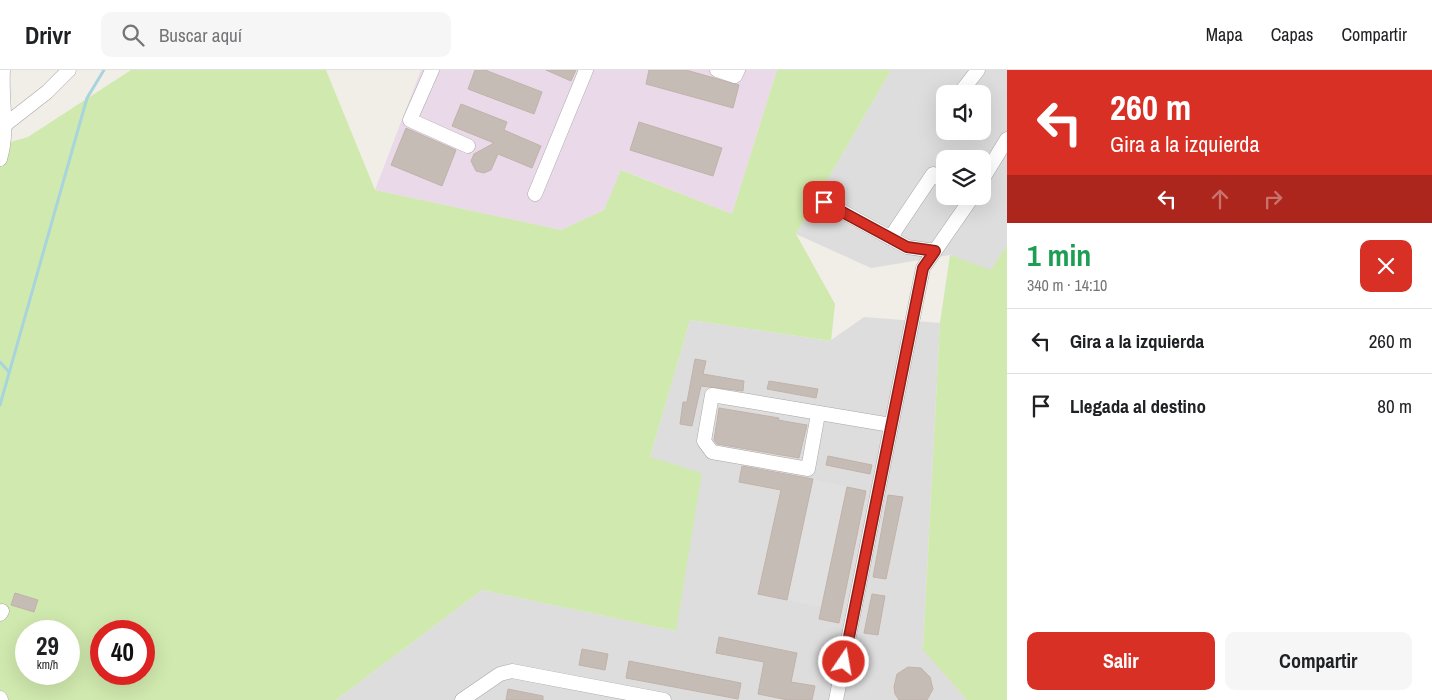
<!DOCTYPE html>
<html lang="es">
<meta charset="utf-8">
<style>
body{margin:0;font-family:"Archivo Narrow",sans-serif;background:#f6f6f6;color:#202124;height:100vh;display:flex;flex-direction:column;font-size:19px;white-space:nowrap}
*{box-sizing:border-box;margin:0}
p{font-size:16px;color:#757577}
.icon{flex:none;width:28px;height:28px;fill:none;stroke:currentColor;stroke-width:2;stroke-linecap:round;stroke-linejoin:round}
.map{position:relative;flex:1;overflow:hidden}
.drawer{display:flex;flex-direction:column;background:#fff;width:425px}
.drawer>*{flex:none}
.top-card{background:#d93025;color:#fff;overflow:hidden}
.controls{position:absolute;left:936px;top:15px;display:grid;gap:10px}
.controls a{display:grid;place-items:center;width:55px;height:55px;border-radius:10px;background:#fff;box-shadow:0 5px 20px #0002;font-size:25px}
.speed{position:absolute;left:15px;top:550px;display:flex;gap:10px;font-size:25px;font-weight:700;text-align:center}
.speed>*{display:grid;place-content:center;width:65px;height:65px;border-radius:50%;background:#fff;box-shadow:0 5px 20px #0002;line-height:1}
.speed small{font-size:12px;font-weight:400}
.speed .limit{border:8px solid #d22;background:#fff;color:#111}
.pin{position:absolute;display:grid;place-items:center;width:42px;height:42px;color:#fff;margin:-21px;border-radius:10px;box-shadow:0 2px 8px #0006}
.me{position:absolute;width:55px;margin:-28px;rotate:12deg;stroke-linejoin:round;filter:drop-shadow(0 0 4px #0008)}
.turn{display:flex;align-items:center;gap:18px;height:105px;padding:0 20px;font-size:22px}
.turn .icon{width:65px;height:65px;stroke-width:2.5}
.turn b{display:block;font-size:35px;line-height:42px}
.lanes{display:flex;align-items:center;height:48px;padding:0 20px;background:#0003;justify-content:center;gap:25px;direction:ltr}
.lanes .off{opacity:.35}
.round{display:grid;place-items:center;flex:none;width:52px;height:52px;border-radius:10px;background:#f6f6f6}
.summary{display:flex;align-items:center;justify-content:space-between;height:85px;padding:0 20px}
h1{font-size:30px;font-weight:700;line-height:38px;color:#1e9e55}
.cta{display:flex;gap:10px;margin-top:auto;padding:10px 20px}
.cta a{flex:1;height:58px;border-radius:10px;background:#d93025;color:#fff;font-size:20px;font-weight:700;line-height:58px;text-align:center}
.cta a+a{background:#f6f6f6;color:#202124}
ul{padding:0;list-style:none}
li{display:flex;align-items:center;gap:15px;height:65px;padding:0 20px;border-top:1px solid #e0e0e0}
li div{flex:1}
li b{display:block;font-size:19px}
li em{font-style:normal}
header{display:flex;align-items:center;gap:30px;box-sizing:border-box;height:70px;padding:0 25px;background:#fff;border-bottom:1px solid #e0e0e0}
header strong{font-size:24px}
nav{display:flex;gap:28px;margin-inline-start:auto;font-size:18px}
.search{width:350px;height:45px;background:#f6f6f6;display:flex;align-items:center;gap:12px;box-sizing:border-box;padding:0 18px;border-radius:10px;color:#757577;font-size:19px}
main{display:flex;flex:1;min-height:0}
.map>svg:first-child{display:block}
.residential{fill:#dedddd;fill-rule:evenodd}
.industrial{fill:#ead9e8}
.grass{fill:#d0e9ae;fill-rule:evenodd}
.parking{fill:#e0e0e0}
.lines{fill:none;stroke-linecap:round;stroke-linejoin:round}
.stream{stroke:#a8d5dd;stroke-width:3}
.building{fill:#c5bcb6;stroke:#c2b2a9}
.minor-casing{stroke:#a7a7a7;stroke-width:15}
.minor{stroke:#fff;stroke-width:14}
.route-casing{stroke:#8d1f18;stroke-width:12}
.route{stroke:#d93025;stroke-width:9}
</style>
<header>
<strong>Drivr</strong>
<div class="search"><svg class="icon" aria-label="search" viewBox="0 0 24 24"><circle cx="10" cy="10" r="6"/><path d="M15 15l6 6"/></svg>Buscar aquí</div>
<nav><a>Mapa</a><a>Capas</a><a>Compartir</a></nav>
</header>
<main>
<div class="map">
<svg width="1007" height="630" viewBox="0 0 1007 630">
<rect width="100%" height="100%" fill="#f1ede7"/>
<g class="residential">
<path d="M 891,0 L 1007,0 L 1007,175 L 991,201 L 950,185 L 871,198 L 796,164 ZM 945,24 L 982,24 L 982,61 L 945,61 ZM 945,89 L 982,89 L 982,126 L 945,126 Z"/>
<polygon points="864,247 940,253 923,579 967,630 336,630 482,520 676,561 650,387 690,250 830,271"/>
</g>
<polygon class="industrial" points="421,0 777,0 732,144 622,100 604,140 561,160 375,120"/>
<g class="grass">
<path d="M 131,0 L 326,0 L 375,120 L 561,160 L 604,140 L 621,100 L 732,144 L 777,0 L 891,0 L 796,164 L 835,234 L 831,271 L 690,250 L 650,387 L 702,403 L 676,561 L 482,520 L 336,630 L 0,630 L 0,75 L 28,67 ZM 26,561 L 69,561 L 69,604 L 26,604 ZM 101,561 L 144,561 L 144,604 L 101,604 Z"/>
<polygon points="1007,175 1007,630 967,630 923,580 940,253 950,185 991,200"/>
</g>
<polygon class="parking" points="813,409 847,417 822,537 787,530"/>
<g class="lines">
<g class="stream">
<polyline points="0,292 9,302"/>
<polyline points="0,335 87,28 104,0"/>
</g>
</g>
<g class="building">
<polygon points="475,0 485,0 542,22 534,44 468,19"/>
<polygon points="546,0 576,0 571,11"/>
<polygon points="649,0 686,0 739,15 733,38 646,14"/>
<polygon points="461,34 507,52 504,60 541,76 532,98 498,84 491,100 484,103 476,101 471,91 474,84 494,73 452,56"/>
<polygon points="639,52 722,78 713,106 630,80"/>
<polygon points="406,58 456,80 442,116 391,95"/>
<polygon points="695,289 706,291 703,304 744,311 743,321 701,316 692,356 680,354 683,332 687,332"/>
<polygon points="769,311 818,319 816,328 767,319"/>
<polygon points="719,338 779,348 778,350 807,355 799,388 717,374 714,370"/>
<polygon points="828,386 872,395 870,404 826,395"/>
<polygon points="742,396 813,409 787,530 758,524 781,420 739,412"/>
<polygon points="847,417 866,421 839,553 819,549"/>
<polygon points="888,425 903,427 886,509 873,507"/>
<polygon points="15,523 38,530 34,542 11,535"/>
<polygon points="872,524 885,526 878,565 864,563"/>
<polygon points="719,567 797,583 791,612 815,616 812,630 788,630 758,624 764,592 716,583"/>
<polygon points="582,579 608,584 605,600 579,595"/>
<polygon points="629,591 741,613 738,629 626,608"/>
<polygon points="908,597 921,598 930,607 933,619 927,630 899,630 895,624 894,617 897,604"/>
<polygon points="508,619 543,626 543,630 506,630"/>
</g>
<g class="lines">
<g class="minor-casing">
<g id="minor">
<polyline points="432,0 410,50 468,76"/>
<polyline points="717,0 735,6 738,0"/>
<polyline points="960,23 978,0"/>
<polyline points="6,54 47,22 69,0"/>
<path d="M 0,89 C 9,59 1,31 3,0"/>
<polyline points="982,110 1007,69"/>
<polyline points="535,124 586,0"/>
<polyline points="825,132 907,177 935,181"/>
<polyline points="890,168 933,104 945,113"/>
<polyline points="818,344 808,399 712,382 704,371 712,325 891,355"/>
<polyline points="0,544 2,541"/>
<polyline points="0,628 1,630"/>
<polyline points="462,630 500,604 512,601 664,630"/>
<polyline points="836,630 923,198 973,126"/>
</g>
</g>
<use href="#minor" class="minor"/>
</g>
<g class="lines">
<g class="route-casing">
<polyline id="route" points="824,132 907,177 935,181 923,198 844,592"/>
</g>
<use href="#route" class="route"/>
</g>
</svg>
<div class="controls">
<a><svg class="icon" aria-label="sound" viewBox="0 0 24 24"><path d="M4 9h4l5-4v14l-5-4H4zM17 9q2 3 0 6"/></svg></a>
<a><svg class="icon" aria-label="layers" viewBox="0 0 24 24"><path d="M12 4l9 5-9 5-9-5zM3 14l9 5 9-5"/></svg></a>
</div>
<div class="speed"><div>29<small>km/h</small></div><div class="limit">40</div></div>
<div class="pin" style="left:824px;top:132px;background:#d93025"><svg class="icon" aria-label="arrive" viewBox="0 0 24 24"><path d="M6 21V4h12l-3 4 3 4H6"/></svg></div>
<svg class="me" style="left:844px;top:592px" viewBox="-20 -20 40 40"><circle r="17" fill="#d93025" stroke="#fff" stroke-width="3"/><path d="M0-11L8 9 0 5-8 9z" fill="#fff"/></svg>
</div>
<section class="drawer">
<div class="top-card">
<div class="turn"><svg class="icon" aria-label="left" viewBox="0 0 24 24"><path d="M17 20v-9H6M10 6l-5 5 5 5"/></svg><div><b>260 m</b>Gira a la izquierda</div></div>
<div class="lanes"><svg class="icon" aria-label="left" viewBox="0 0 24 24"><path d="M17 20v-9H6M10 6l-5 5 5 5"/></svg><svg class="icon off" aria-label="ahead" viewBox="0 0 24 24"><path d="M12 20V5M6 11l6-6 6 6"/></svg><svg class="icon off" aria-label="right" viewBox="0 0 24 24"><path d="M7 20v-9h11M14 6l5 5-5 5"/></svg></div>
</div>
<div class="summary"><div><h1>1 min</h1><p>340 m · 14:10</p></div><a class="round" style="background:#d93025;color:#fff"><svg class="icon" aria-label="close" viewBox="0 0 24 24"><path d="M6 6l12 12M18 6L6 18"/></svg></a></div>
<ul>
<li><svg class="icon" aria-label="left" viewBox="0 0 24 24"><path d="M17 20v-9H6M10 6l-5 5 5 5"/></svg><div><b>Gira a la izquierda</b></div><em>260 m</em></li>
<li><svg class="icon" aria-label="arrive" viewBox="0 0 24 24"><path d="M6 21V4h12l-3 4 3 4H6"/></svg><div><b>Llegada al destino</b></div><em>80 m</em></li>
</ul>
<div class="cta"><a>Salir</a><a>Compartir</a></div>
</section>
</main>
